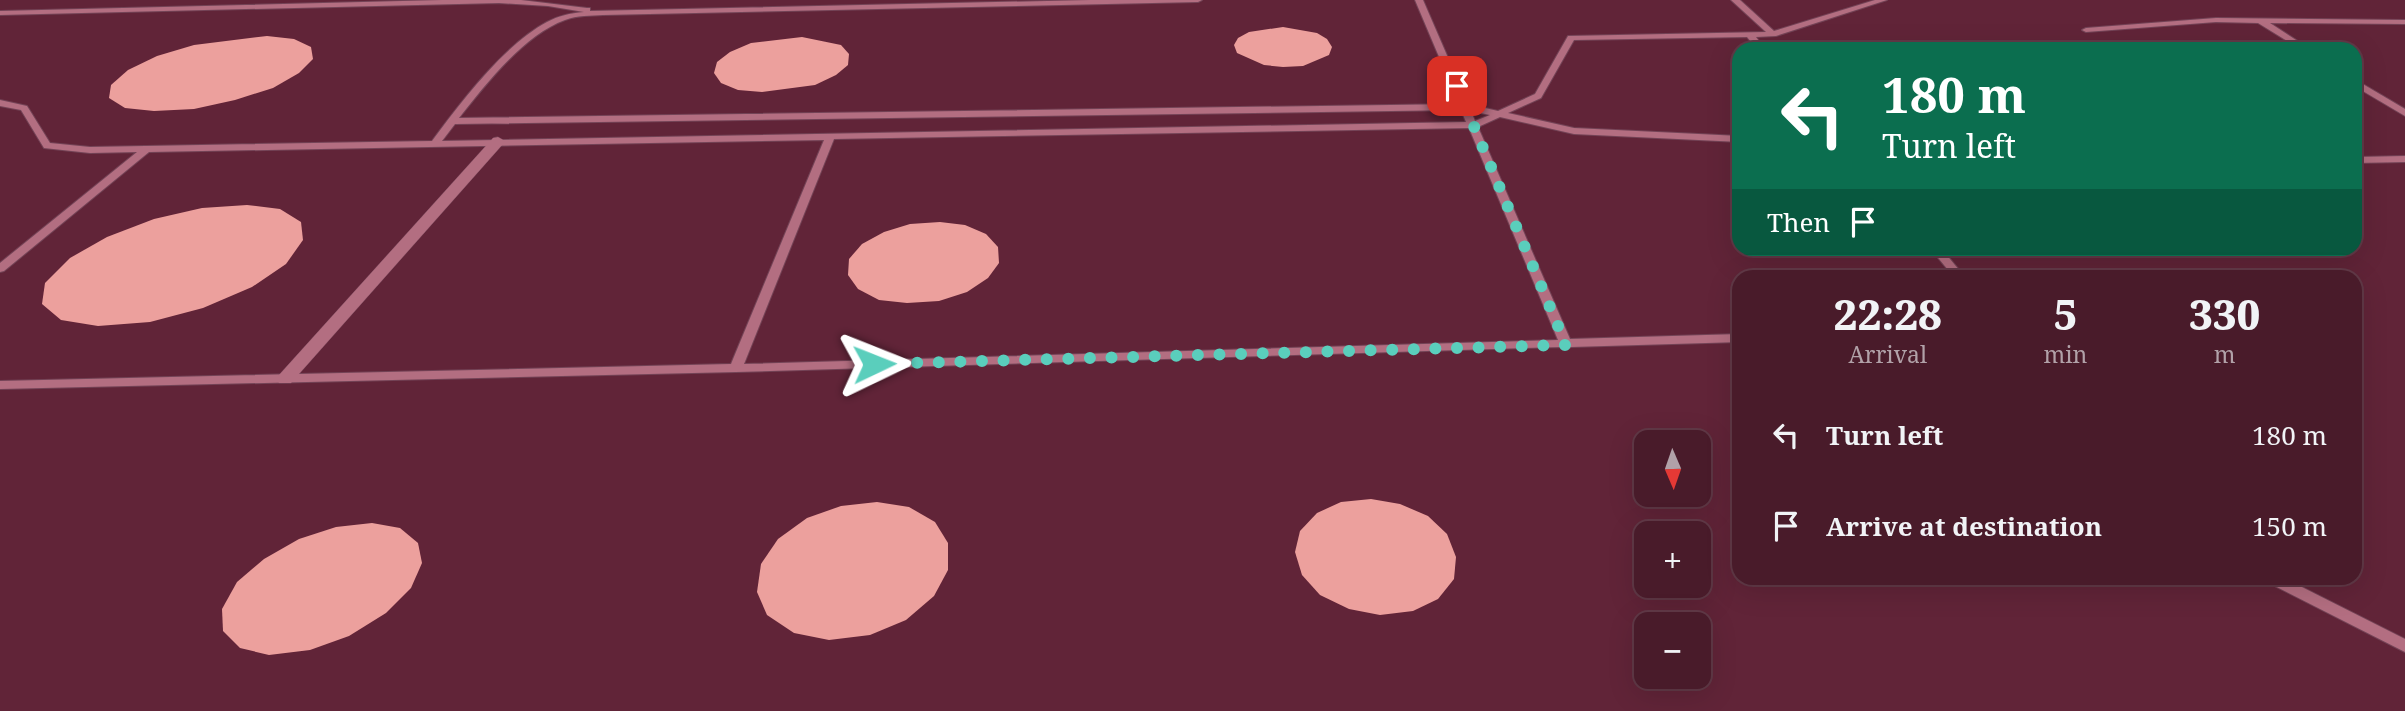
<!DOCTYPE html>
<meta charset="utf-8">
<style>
body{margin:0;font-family:"Noto Serif",serif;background:#532836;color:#f1f3f6;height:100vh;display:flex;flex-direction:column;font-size:26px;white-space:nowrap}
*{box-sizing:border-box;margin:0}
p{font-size:23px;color:#b1a1a8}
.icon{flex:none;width:38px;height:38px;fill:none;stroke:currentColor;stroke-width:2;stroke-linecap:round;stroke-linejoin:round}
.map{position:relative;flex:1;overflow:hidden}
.side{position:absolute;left:1732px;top:270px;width:630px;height:315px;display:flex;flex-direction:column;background:#491b2a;border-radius:21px;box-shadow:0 7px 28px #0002,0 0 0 2px #613947}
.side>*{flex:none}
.hud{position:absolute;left:1732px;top:42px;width:630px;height:214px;border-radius:21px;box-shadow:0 7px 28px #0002,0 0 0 2px #613947;background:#0b6e4f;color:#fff;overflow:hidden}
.needle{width:46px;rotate:178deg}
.buttons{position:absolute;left:1634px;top:430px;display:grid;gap:14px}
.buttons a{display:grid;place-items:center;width:77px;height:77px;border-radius:14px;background:#491b2a;box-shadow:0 7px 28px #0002,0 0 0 2px #613947;font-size:35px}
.pin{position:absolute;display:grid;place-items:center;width:60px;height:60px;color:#fff;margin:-30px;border-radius:14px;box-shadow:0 4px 10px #0006}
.me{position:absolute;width:77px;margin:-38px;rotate:88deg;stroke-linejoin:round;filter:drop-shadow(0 0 5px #0008)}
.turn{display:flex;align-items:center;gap:24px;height:147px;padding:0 35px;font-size:32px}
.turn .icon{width:91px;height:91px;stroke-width:2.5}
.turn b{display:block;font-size:49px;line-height:60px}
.then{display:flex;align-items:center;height:66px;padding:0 35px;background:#0003;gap:14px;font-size:26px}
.eta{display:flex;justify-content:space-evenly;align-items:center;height:119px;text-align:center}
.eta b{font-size:42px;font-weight:800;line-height:49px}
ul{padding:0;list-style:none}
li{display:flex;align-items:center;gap:21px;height:91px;padding:0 35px}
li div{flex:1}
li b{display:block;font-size:26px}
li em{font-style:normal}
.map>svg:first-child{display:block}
.building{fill:#eca09d}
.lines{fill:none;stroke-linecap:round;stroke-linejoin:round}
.lane-casing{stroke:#734356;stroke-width:2}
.street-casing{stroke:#734356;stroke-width:1}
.lane{fill:#b36e81;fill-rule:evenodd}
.street{fill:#b36e81;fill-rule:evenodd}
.route{stroke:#5acebc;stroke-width:12;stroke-dasharray:0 21.6}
</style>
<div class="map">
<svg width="2405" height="711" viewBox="0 0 2405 711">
<rect width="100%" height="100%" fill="#612438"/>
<g class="building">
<polygon points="1283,27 1317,33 1327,39 1332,47 1329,55 1303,66 1283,67 1264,65 1237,53 1234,45 1238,38 1249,32"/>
<polygon points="267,36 294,39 311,47 313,59 299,73 273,88 235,100 194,109 154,111 125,108 109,98 111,85 128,70 157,56 194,45"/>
<polygon points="802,37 841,45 849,54 848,65 836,75 815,85 762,92 738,90 721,83 714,73 717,62 730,52 751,43"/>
<polygon points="247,205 280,209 301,222 303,240 286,264 252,287 203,308 150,322 98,326 61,320 42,304 45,283 70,258 107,237 154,219 202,208"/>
<polygon points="940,222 965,225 986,234 998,247 999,263 988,278 967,292 939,301 907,303 879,300 858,289 848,275 849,259 862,244 884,232 910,224"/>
<polygon points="1371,499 1400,504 1428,516 1447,534 1456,557 1454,579 1438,599 1413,611 1380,615 1349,609 1320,595 1302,575 1295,552 1300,531 1317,513 1341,502"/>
<polygon points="877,502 909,507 935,522 948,543 948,570 934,596 906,620 870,635 829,640 794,633 767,615 757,592 761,564 778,539 807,518 841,506"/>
<polygon points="372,523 400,528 418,543 422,563 411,588 386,613 349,636 310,650 269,655 240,648 223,631 222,609 237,582 264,559 299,539 336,527"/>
</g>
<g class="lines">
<g class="lane-casing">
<g id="lane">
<path d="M 442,0 L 521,0 L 587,8 L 590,8 L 590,11 L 1090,0 L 1202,0 L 1198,2 L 603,15 C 591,16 577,15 565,20 C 524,35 486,84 459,118 L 1459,104 L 1415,0 L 1423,0 L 1468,104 L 1498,111 L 1535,94 L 1568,36 L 1766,32 L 1731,0 L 1740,0 L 1774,31 L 1875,0 L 1887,0 L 1776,36 L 1756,37 L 1765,49 L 1757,49 L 1747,37 L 1574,40 L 1541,98 L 1508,113 L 1574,128 L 1740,136 L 1740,142 L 1574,134 L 1500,117 L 1478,127 L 1570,339 L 1740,334 L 1740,342 L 1571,347 L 1566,349 L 1561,347 L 736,372 L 0,389 L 0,381 L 731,364 L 824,140 L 149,152 L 4,271 L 0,272 L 0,263 L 137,152 L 90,153 L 44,148 L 21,110 L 0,106 L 0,100 L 27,106 L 50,143 L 90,147 L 432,141 C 461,102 504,45 547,22 C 558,16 570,13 584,12 L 548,6 L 499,3 L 0,15 L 0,11 ZM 1461,110 L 1466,122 L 442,141 L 455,124 ZM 1471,111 L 1490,115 L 1475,121 ZM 1469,128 L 1558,340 L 744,364 L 834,139 Z"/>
<polygon points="2216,18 2405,20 2405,24 2270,23 2310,49 2300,49 2258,23 2216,22 2086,32 2082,30 2086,28"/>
<polygon points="2356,80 2405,109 2405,116 2356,87"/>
<polygon points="2405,156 2405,162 2356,163 2356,157"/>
<polygon points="1930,248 1941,248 1964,276 1953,276"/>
<polygon points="2264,578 2284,578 2405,639 2405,652 2267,582"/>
</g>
</g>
<g class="street-casing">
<polygon id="street" points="498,137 505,141 503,144 291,383 279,383 276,379 279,375 493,138"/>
</g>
<use href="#lane" class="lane"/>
<use href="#street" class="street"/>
</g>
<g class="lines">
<polyline class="route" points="874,364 1566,345 1457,86"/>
</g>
</svg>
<div class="buttons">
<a><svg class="needle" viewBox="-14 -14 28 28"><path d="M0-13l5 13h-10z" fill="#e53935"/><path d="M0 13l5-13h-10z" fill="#b1a1a8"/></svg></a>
<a>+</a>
<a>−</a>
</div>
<div class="pin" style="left:1457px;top:86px;background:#d93025"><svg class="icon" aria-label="arrive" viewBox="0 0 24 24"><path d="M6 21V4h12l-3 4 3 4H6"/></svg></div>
<svg class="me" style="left:874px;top:364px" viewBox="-20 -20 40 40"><path d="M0-17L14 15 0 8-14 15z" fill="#5acebc" stroke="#fff" stroke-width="4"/></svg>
<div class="hud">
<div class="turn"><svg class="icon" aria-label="left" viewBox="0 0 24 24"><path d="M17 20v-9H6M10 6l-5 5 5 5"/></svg><div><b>180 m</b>Turn left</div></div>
<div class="then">Then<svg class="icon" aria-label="arrive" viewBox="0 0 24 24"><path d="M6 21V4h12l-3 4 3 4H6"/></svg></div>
</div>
<section class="side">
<div class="eta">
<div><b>22:28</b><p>Arrival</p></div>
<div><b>5</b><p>min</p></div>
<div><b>330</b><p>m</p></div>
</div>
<ul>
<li><svg class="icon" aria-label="left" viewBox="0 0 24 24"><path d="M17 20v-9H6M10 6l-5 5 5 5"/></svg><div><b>Turn left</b></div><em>180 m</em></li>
<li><svg class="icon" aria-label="arrive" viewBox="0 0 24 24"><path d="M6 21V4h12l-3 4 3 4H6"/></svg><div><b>Arrive at destination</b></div><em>150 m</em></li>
</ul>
</section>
</div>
